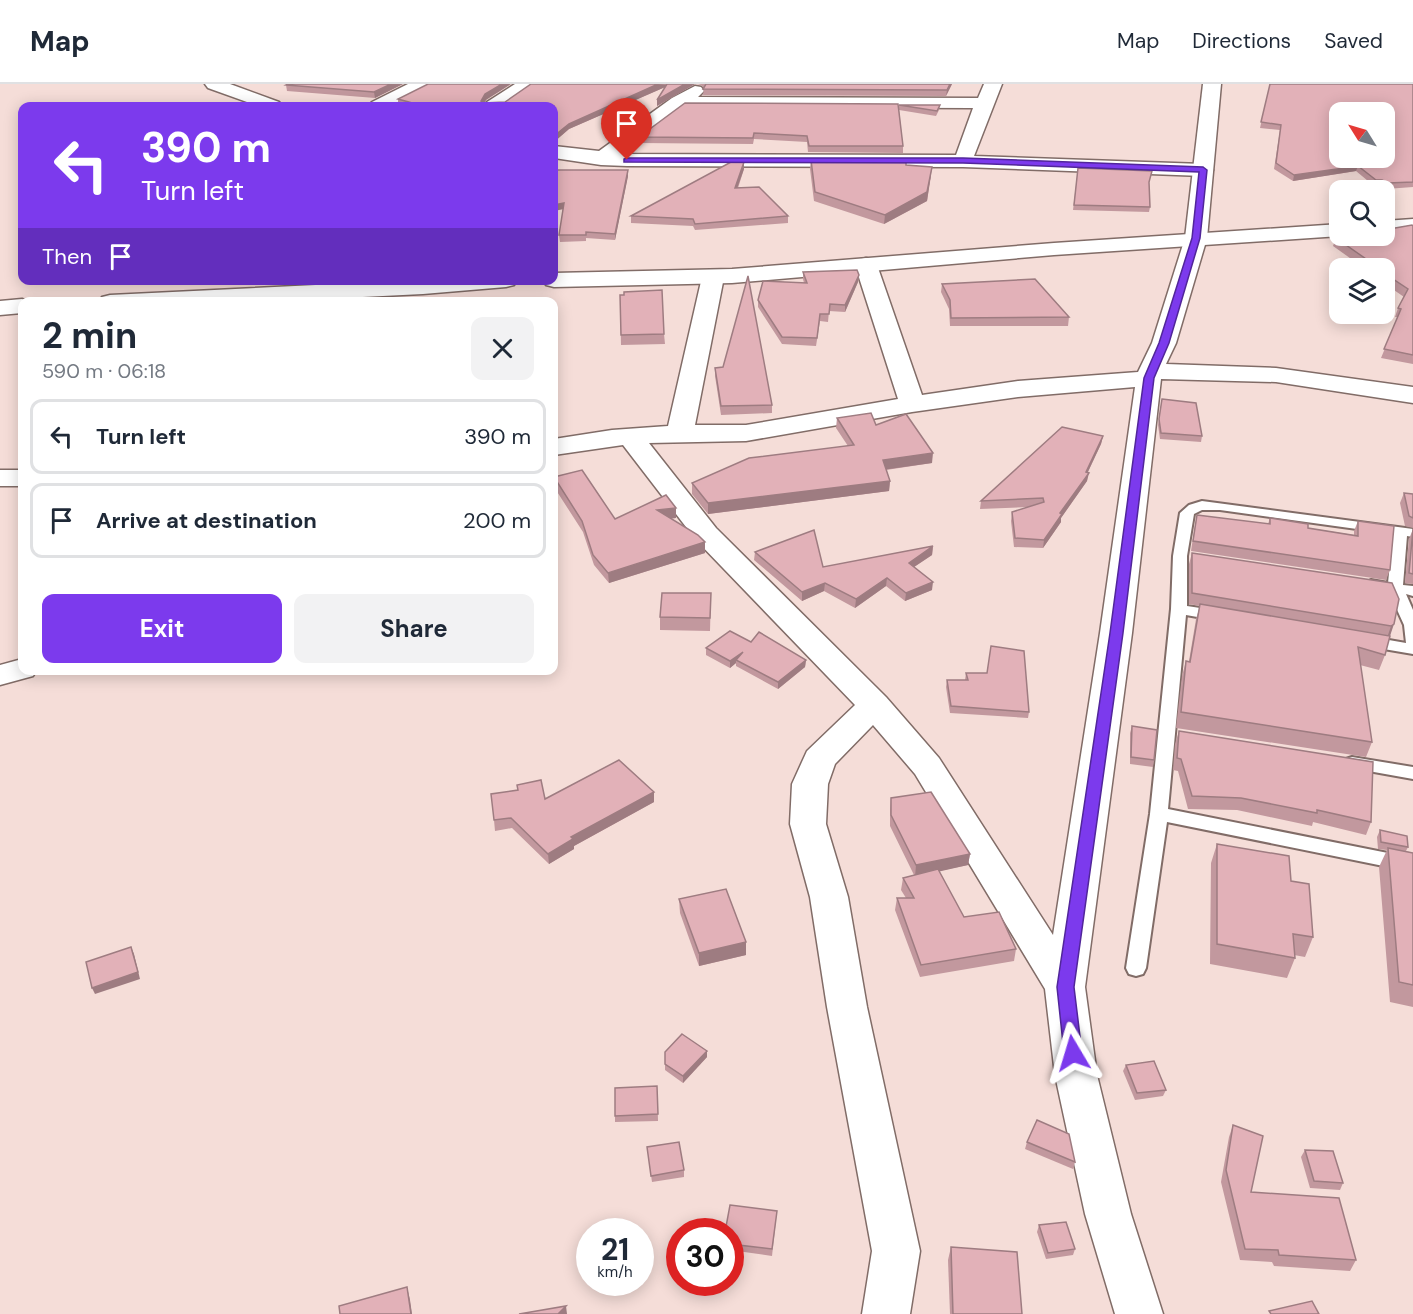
<!DOCTYPE html>
<meta charset="utf-8">
<style>
body{margin:0;font-family:"DM Sans",sans-serif;background:#f2f2f3;color:#1f2937;height:100vh;display:flex;flex-direction:column;font-size:22px;white-space:nowrap}
*{box-sizing:border-box;margin:0}
p{font-size:20px;color:#747a83}
.icon{flex:none;width:33px;height:33px;fill:none;stroke:currentColor;stroke-width:2;stroke-linecap:round;stroke-linejoin:round}
.map{position:relative;flex:1;overflow:hidden}
.sheet{position:absolute;left:18px;top:213px;width:540px;height:378px;display:flex;flex-direction:column;background:#fff;border-radius:12px;box-shadow:0 3px 15px #0003}
.sheet>*{flex:none}
.banner{position:absolute;left:18px;top:18px;width:540px;height:183px;border-radius:12px;box-shadow:0 3px 15px #0003;background:#7c3aed;color:#fff;overflow:hidden}
.needle{width:39px;rotate:307deg}
.tools{position:absolute;left:1329px;top:18px;display:grid;gap:12px}
.tools a{display:grid;place-items:center;width:66px;height:66px;border-radius:12px;background:#fff;box-shadow:0 3px 15px #0003;font-size:30px}
.speed{position:absolute;left:576px;top:1134px;display:flex;gap:12px;font-size:30px;font-weight:700;text-align:center}
.speed>*{display:grid;place-content:center;width:78px;height:78px;border-radius:50%;background:#fff;box-shadow:0 3px 15px #0003;line-height:1}
.speed small{font-size:15px;font-weight:400}
.speed .limit{border:9px solid #d22;background:#fff;color:#111}
.pin{position:absolute;display:grid;place-items:center;width:51px;height:51px;color:#fff;margin:-62px -26px;border-radius:50% 50% 50% 0;rotate:-45deg;box-shadow:0 0 6px #0007}
.pin .icon{rotate:45deg}
.me{position:absolute;width:66px;margin:-33px;rotate:353deg;stroke-linejoin:round;filter:drop-shadow(0 0 4px #0008)}
.turn{display:flex;align-items:center;gap:21px;height:126px;padding:0 24px;font-size:27px}
.turn .icon{width:78px;height:78px;stroke-width:2.5}
.turn b{display:block;font-size:42px;line-height:51px}
.then{display:flex;align-items:center;height:57px;padding:0 24px;background:#0003;gap:12px;font-size:22px}
.round{display:grid;place-items:center;flex:none;width:63px;height:63px;border-radius:12px;background:#f2f2f3}
.head{display:flex;align-items:center;justify-content:space-between;height:102px;padding:0 24px}
h1{font-size:36px;font-weight:700;line-height:45px}
.cta{display:flex;gap:12px;margin-top:auto;padding:12px 24px}
.cta a{flex:1;height:69px;border-radius:12px;background:#7c3aed;color:#fff;font-size:24px;font-weight:700;line-height:69px;text-align:center}
.cta a+a{background:#f2f2f3;color:#1f2937}
ul{padding:0;list-style:none}
li{display:flex;align-items:center;gap:18px;height:75px;margin:0 12px 9px;padding:0 12px;border:3px solid #e0e1e3;border-radius:12px}
li div{flex:1}
li b{display:block;font-size:22px}
li em{font-style:normal}
header{display:flex;align-items:center;gap:36px;box-sizing:border-box;height:84px;padding:0 30px;background:#fff;border-bottom:2px solid #e0e1e3}
header strong{font-size:28px}
nav{display:flex;gap:33px;margin-inline-start:auto;font-size:21px}
.map>svg:first-child{display:block}
.lines{fill:none;stroke-linecap:round;stroke-linejoin:round}
.service-casing{stroke:#816c67;stroke-width:4}
.minor-casing{stroke:#816c67;stroke-width:3}
.tertiary-casing{stroke:#816c67;stroke-width:3}
.secondary-casing{stroke:#816c67;stroke-width:3}
.service{fill:#fff;fill-rule:evenodd}
.minor{fill:#fff;fill-rule:evenodd}
.tertiary{fill:#fff;fill-rule:evenodd}
.secondary{fill:#fff;fill-rule:evenodd}
.wall{fill:#c2989e}
.shaded-wall{fill:#9e7c81}
.building{fill:#e2b1b8;stroke:#9e7c81;stroke-width:1.5;fill-rule:evenodd}
.route{fill:#7c3aed;stroke:#51269a;stroke-width:1.5}
</style>
<header>
<strong>Map</strong>
<nav><a>Map</a><a>Directions</a><a>Saved</a></nav>
</header>
<div class="map">
<svg width="1413" height="1230" viewBox="0 0 1413 1230">
<rect width="100%" height="100%" fill="#f5ddd8"/>
<g class="lines">
<g class="service-casing">
<g id="service">
<polygon points="1202,417 1413,445 1413,453 1407,452 1403,501 1413,502 1413,512 1406,510 1413,526 1413,570 1366,562 1358,557 1366,552 1406,559 1404,541 1389,508 1366,504 1363,501 1371,496 1388,499 1393,450 1220,426 1202,426 1194,430 1187,472 1187,522 1220,527 1228,532 1220,537 1186,531 1168,725 1413,774 1413,788 1167,738 1146,884 1143,890 1136,892 1129,890 1126,884 1150,730 1171,525 1173,472 1180,429 1189,421"/>
<polygon points="1352,673 1413,683 1413,695 1346,683 1343,679 1346,675"/>
</g>
</g>
<g class="minor-casing">
<g id="minor">
<polygon points="205,0 230,0 279,18 282,22 258,22 208,4"/>
<polygon points="408,0 431,0 428,4 391,22 369,22 372,18"/>
<polygon points="515,0 536,0 504,22 484,22 487,18"/>
<path d="M 984,0 L 1002,0 L 974,72 L 1203,80 L 1210,82 L 1213,86 L 1210,90 L 1203,92 L 963,83 L 627,82 L 601,81 L 554,74 L 554,62 L 599,67 L 672,14 L 695,2 L 701,3 L 704,7 L 698,13 L 978,14 ZM 684,23 L 973,24 L 956,71 L 621,70 Z"/>
<path d="M 1196,148 L 1203,150 L 1207,154 L 1176,259 L 1166,280 L 1276,284 L 1413,303 L 1413,319 L 1276,298 L 1161,295 L 1132,549 L 1085,903 L 1097,991 L 1131,1130 L 1163,1230 L 1115,1230 L 1085,1130 L 1055,991 L 1045,905 L 915,690 L 873,641 L 835,680 L 828,700 L 826,740 L 848,813 L 867,923 L 920,1167 L 910,1230 L 862,1230 L 872,1167 L 827,923 L 810,813 L 790,740 L 792,700 L 807,667 L 855,621 L 696,456 L 623,361 L 554,371 L 554,355 L 612,346 L 668,342 L 702,193 L 705,188 L 713,186 L 721,188 L 724,193 L 695,341 L 746,341 L 898,315 L 855,181 L 858,176 L 866,174 L 874,176 L 877,181 L 922,311 L 1018,297 L 1138,288 L 1152,259 L 1185,154 L 1189,150 ZM 1135,303 L 1100,549 L 1053,851 L 939,674 L 886,613 L 716,444 L 649,359 L 746,357 L 912,328 L 1018,313 Z"/>
<rect x="0" y="386" width="22" height="16"/>
<polygon points="22,575 22,586 37,586 33,592 0,601 0,581"/>
</g>
</g>
<g class="tertiary-casing">
<polygon id="tertiary" points="1203,0 1221,0 1207,154 1203,158 1196,160 1189,158 1185,154"/>
</g>
<g class="secondary-casing">
<g id="secondary">
<polygon points="1413,135 1413,147 1384,149 1384,137"/>
<polygon points="1340,140 1340,152 1343,152 1340,152 1054,171 732,199 554,203 546,201 543,196 554,196 554,189 732,185 1054,159"/>
<polygon points="418,196 517,196 514,201 506,203 423,210 262,218 99,218 102,213 110,211"/>
<polygon points="22,215 30,218 22,218 22,229 0,231 0,217"/>
</g>
</g>
<use href="#service" class="service"/>
<use href="#minor" class="minor"/>
<use href="#tertiary" class="tertiary"/>
<use href="#secondary" class="secondary"/>
</g>
<g class="wall">
<polygon points="288,0 403,0 375,14 287,7 286,1"/>
<polygon points="531,0 695,0 657,22 665,3 569,45 554,58 554,22 404,22 398,21 398,15 486,16 484,19 505,18"/>
<polygon points="697,0 952,0 946,12 703,11 704,4 701,1"/>
<polygon points="1270,0 1413,0 1413,103 1386,105 1380,101 1374,102 1356,87 1293,97 1274,85 1280,46 1260,44"/>
<polygon points="899,21 940,21 939,26 936,32 899,26 903,62 903,69 808,68 807,58 754,55 753,60 639,59 639,53 899,25"/>
<polygon points="811,76 906,81 931,92 927,117 884,140 814,117 810,85"/>
<polygon points="744,78 744,85 738,104 788,132 788,139 695,146 693,142 631,139 631,132"/>
<polygon points="1078,84 1149,99 1150,123 1149,128 1073,126"/>
<polygon points="628,92 615,156 586,154 586,157 560,158 559,151 563,125"/>
<polygon points="1413,142 1413,280 1381,274 1398,233 1395,233 1398,224 1404,213 1384,199 1384,184 1364,184 1333,162 1336,154"/>
<polygon points="803,188 859,191 858,198 845,228 829,227 828,238 820,237 816,262 782,260 758,223 758,216 804,199 803,195"/>
<polygon points="942,200 1069,233 1068,242 950,242 949,225 941,208"/>
<polygon points="620,211 664,250 665,260 621,261"/>
<polygon points="715,284 772,321 772,329 721,331 715,292"/>
<polygon points="1162,315 1202,352 1201,358 1160,355 1158,341"/>
<polygon points="837,334 876,341 932,379 886,386 890,397 889,407 708,430 692,410 692,399 848,362 836,344"/>
<polygon points="1103,352 1101,360 1088,388 1087,397 1061,434 1061,438 1043,464 1014,463 1011,437 1012,428 1029,423 980,425 981,417"/>
<polygon points="554,393 615,435 676,434 671,434 705,458 705,469 609,499 594,481 583,448 554,403"/>
<polygon points="1404,409 1413,410 1413,444 1405,442 1400,419"/>
<polygon points="1197,431 1268,440 1270,434 1308,444 1354,451 1354,447 1358,437 1390,486 1386,496 1191,467 1195,441"/>
<polygon points="1413,445 1413,500 1405,499 1409,455"/>
<polygon points="933,462 932,471 914,483 932,506 905,517 886,502 855,524 824,507 802,517 754,476 755,468 823,483"/>
<polygon points="1192,469 1399,515 1385,571 1379,586 1360,581 1372,658 1366,673 1176,644 1182,592 1186,577 1189,577 1196,535 1200,522 1189,520 1189,480"/>
<polygon points="711,509 710,547 660,546 660,533"/>
<polygon points="751,558 806,576 805,583 778,605 736,582 736,579 730,584 706,571 706,564"/>
<polygon points="966,589 1029,628 1028,634 950,629 946,603 947,596 965,596"/>
<polygon points="1132,642 1154,676 1153,683 1130,680 1130,649"/>
<polygon points="1179,647 1371,738 1366,751 1313,738 1312,742 1237,726 1188,725 1178,687 1173,686 1175,660"/>
<polygon points="517,701 545,715 654,708 654,718 574,762 574,765 549,780 512,744 495,747 494,736 517,706"/>
<polygon points="891,714 970,770 968,781 939,787 964,833 1016,865 1014,877 920,893 895,826 897,814 906,814 901,806 903,794 914,791 890,742 890,726"/>
<polygon points="1380,746 1408,763 1406,767 1413,769 1413,923 1390,918 1379,783 1387,766 1378,765 1377,753"/>
<polygon points="1217,760 1291,797 1313,853 1305,873 1294,871 1295,874 1287,894 1210,880 1211,779"/>
<polygon points="679,815 746,858 746,871 699,882 680,829"/>
<polygon points="665,968 707,973 683,999 665,986"/>
<polygon points="1126,981 1166,1006 1163,1012 1135,1016 1123,987"/>
<polygon points="657,1002 658,1037 615,1038 615,1032"/>
<polygon points="1233,1041 1251,1108 1356,1176 1350,1187 1274,1182 1272,1178 1240,1176 1221,1098 1229,1053"/>
<polygon points="1027,1058 1075,1078 1073,1085 1025,1065"/>
<polygon points="647,1063 684,1086 684,1093 652,1098"/>
<polygon points="1305,1066 1343,1099 1340,1106 1310,1104 1301,1073"/>
<polygon points="777,1127 772,1172 730,1166 730,1148"/>
<polygon points="1039,1141 1075,1165 1073,1171 1046,1175 1037,1148"/>
<polygon points="951,1163 1022,1230 950,1230 948,1176"/>
</g>
<g class="shaded-wall">
<polygon points="391,0 403,0 375,14 374,8"/>
<polygon points="502,0 511,0 486,16 482,22 481,17 485,10"/>
<polygon points="658,0 670,1 569,45 554,58 554,52 569,40"/>
<polygon points="685,0 695,0 657,22 657,16"/>
<polygon points="950,0 952,0 946,12 947,6"/>
<polygon points="744,78 744,85 735,110 735,104"/>
<polygon points="1358,82 1356,87 1293,97 1294,91"/>
<polygon points="932,83 927,117 884,140 885,131"/>
<polygon points="628,86 628,92 615,156 615,150"/>
<polygon points="564,119 564,125 554,127 554,121"/>
<polygon points="859,191 858,198 845,228 845,221"/>
<polygon points="1103,352 1101,360 1084,396 1086,388"/>
<polygon points="933,369 932,379 882,386 883,376"/>
<polygon points="1089,389 1087,397 1061,434 1061,438 1043,464 1044,456 1060,429"/>
<polygon points="890,397 889,407 708,430 708,419"/>
<polygon points="676,424 676,434 657,436 657,426"/>
<polygon points="705,458 705,469 609,499 608,489"/>
<polygon points="933,462 932,471 908,487 909,479"/>
<polygon points="887,494 886,502 855,524 856,515"/>
<polygon points="933,498 932,506 905,517 906,509"/>
<polygon points="825,499 824,507 802,517 802,508"/>
<polygon points="1394,540 1390,552 1387,554 1391,542"/>
<polygon points="743,568 736,576 736,579 730,584 730,577"/>
<polygon points="806,576 805,583 778,605 778,598"/>
<polygon points="654,708 654,718 574,762 574,765 549,780 548,770 571,753"/>
<polygon points="970,770 968,781 915,793 916,781"/>
<polygon points="746,858 746,871 699,882 699,869"/>
<polygon points="131,863 134,870 140,895 95,910 92,904"/>
<polygon points="707,967 707,973 683,999 683,992"/>
<polygon points="407,1203 410,1216 412,1230 411,1230"/>
<polygon points="566,1222 567,1230 558,1230"/>
</g>
<g class="building">
<polygon points="288,0 391,0 374,8 286,1"/>
<polygon points="428,0 502,0 485,10 481,17 483,19 505,18 531,0 658,0 569,40 554,52 554,22 470,22 465,21 462,22 423,22 398,15"/>
<polygon points="667,0 685,0 657,16"/>
<polygon points="706,0 950,0 947,6 703,5"/>
<path d="M 1270,0 L 1413,0 L 1413,98 L 1388,99 L 1382,96 L 1376,96 L 1358,82 L 1294,91 L 1276,79 L 1281,41 L 1261,38 ZM 1340,28 L 1384,28 L 1384,74 L 1340,74 Z"/>
<polygon points="685,19 898,20 903,62 809,62 807,52 754,49 753,54 639,53"/>
<polygon points="899,21 940,21 937,27"/>
<polygon points="811,76 906,76 906,81 932,83 927,108 885,131 815,108"/>
<polygon points="731,78 744,78 735,104 759,103 788,132 695,140 693,135 631,132"/>
<polygon points="1078,84 1152,87 1149,98 1150,123 1074,121"/>
<polygon points="554,86 628,86 615,150 586,148 586,151 559,151 564,119 554,121"/>
<polygon points="1412,141 1413,142 1413,271 1384,265 1401,225 1398,224 1408,205 1384,189 1384,184 1379,184 1336,154 1349,152 1384,152 1384,146"/>
<polygon points="857,186 859,191 845,221 830,220 829,230 820,230 817,254 782,253 758,216 763,197 807,199 803,188"/>
<polygon points="748,192 772,321 721,322 715,284 723,283"/>
<polygon points="1035,195 1069,233 951,234 950,216 942,200"/>
<polygon points="662,206 664,250 621,251 620,211 624,211 624,208"/>
<polygon points="1162,315 1196,319 1202,352 1161,349 1159,335"/>
<polygon points="871,329 876,341 906,330 933,369 883,376 890,397 708,419 692,399 749,374 854,361 837,334"/>
<polygon points="1062,343 1103,352 1086,388 1089,389 1060,429 1062,430 1044,456 1015,454 1012,428 1044,418 1043,414 981,417"/>
<polygon points="582,386 615,435 666,411 676,424 657,426 698,451 705,458 608,489 593,471 582,437 554,393"/>
<polygon points="1404,409 1413,410 1413,434 1409,432"/>
<polygon points="1197,431 1270,440 1270,434 1308,440 1308,444 1358,452 1358,437 1394,442 1390,486 1193,457"/>
<polygon points="1413,445 1413,490 1409,489"/>
<polygon points="814,446 823,483 933,462 909,479 933,498 906,509 887,494 856,515 825,499 802,508 755,468"/>
<polygon points="1192,469 1392,499 1399,515 1394,540 1391,542 1192,509"/>
<polygon points="662,509 711,509 710,534 660,533"/>
<polygon points="1200,520 1390,552 1385,571 1358,563 1372,658 1181,628 1186,577 1190,578"/>
<polygon points="730,547 751,558 759,548 806,576 778,598 736,576 743,568 730,577 706,564"/>
<polygon points="991,562 1024,567 1029,628 951,622 947,596 968,596 966,589 987,589"/>
<polygon points="1132,642 1157,646 1154,676 1131,673"/>
<polygon points="1179,647 1373,678 1371,738 1317,726 1317,729 1241,714 1192,712 1181,675 1177,674"/>
<polygon points="619,676 654,708 571,753 573,755 548,770 511,734 494,736 491,710 518,706 517,701 541,696 545,715"/>
<polygon points="931,708 970,770 916,781 891,731 891,714"/>
<polygon points="1380,746 1407,752 1408,763 1381,758"/>
<polygon points="1217,760 1289,772 1291,797 1309,800 1313,853 1293,850 1295,874 1217,860"/>
<polygon points="1388,764 1413,769 1413,901 1399,898"/>
<polygon points="938,785 964,833 999,828 1016,865 921,881 897,814 914,814 903,794"/>
<polygon points="726,805 746,858 699,869 679,815"/>
<polygon points="131,863 138,888 92,904 86,878"/>
<polygon points="682,950 707,967 683,992 665,980 665,968"/>
<polygon points="1154,977 1166,1006 1137,1009 1126,981"/>
<polygon points="657,1002 658,1030 615,1032 615,1004"/>
<polygon points="1037,1036 1069,1050 1075,1078 1027,1058"/>
<polygon points="1233,1041 1263,1052 1251,1108 1339,1114 1356,1176 1279,1171 1278,1166 1245,1165 1226,1086"/>
<polygon points="679,1058 684,1086 651,1092 647,1063"/>
<polygon points="1305,1066 1333,1067 1343,1099 1314,1097"/>
<polygon points="730,1121 777,1127 772,1165 730,1160 730,1148 725,1148"/>
<polygon points="1066,1138 1075,1165 1048,1169 1039,1141"/>
<polygon points="951,1163 1017,1168 1022,1230 953,1230"/>
<polygon points="407,1203 411,1230 340,1230 339,1222"/>
<polygon points="1312,1217 1319,1230 1271,1230 1269,1227"/>
<polygon points="566,1222 558,1230 519,1230"/>
</g>
<polygon class="route" points="627,74 963,74 1203,83 1207,86 1200,154 1169,259 1154,294 1123,549 1074,903 1082,969 1079,974 1073,976 1067,974 1064,969 1057,903 1110,549 1144,294 1159,259 1192,154 1199,88 963,79 624,78 624,75"/>
</svg>
<div class="tools">
<a><svg class="needle" viewBox="-14 -14 28 28"><path d="M0-13l5 13h-10z" fill="#e53935"/><path d="M0 13l5-13h-10z" fill="#747a83"/></svg></a>
<a><svg class="icon" aria-label="search" viewBox="0 0 24 24"><circle cx="10" cy="10" r="6"/><path d="M15 15l6 6"/></svg></a>
<a><svg class="icon" aria-label="layers" viewBox="0 0 24 24"><path d="M12 4l9 5-9 5-9-5zM3 14l9 5 9-5"/></svg></a>
</div>
<div class="speed"><div>21<small>km/h</small></div><div class="limit">30</div></div>
<div class="pin" style="left:627px;top:76px;background:#d93025"><svg class="icon" aria-label="arrive" viewBox="0 0 24 24"><path d="M6 21V4h12l-3 4 3 4H6"/></svg></div>
<svg class="me" style="left:1073px;top:969px" viewBox="-20 -20 40 40"><path d="M0-17L14 15 0 8-14 15z" fill="#7c3aed" stroke="#fff" stroke-width="4"/></svg>
<div class="banner">
<div class="turn"><svg class="icon" aria-label="left" viewBox="0 0 24 24"><path d="M17 20v-9H6M10 6l-5 5 5 5"/></svg><div><b>390 m</b>Turn left</div></div>
<div class="then">Then<svg class="icon" aria-label="arrive" viewBox="0 0 24 24"><path d="M6 21V4h12l-3 4 3 4H6"/></svg></div>
</div>
<section class="sheet">
<div class="head"><div><h1>2 min</h1><p>590 m · 06:18</p></div><a class="round"><svg class="icon" aria-label="close" viewBox="0 0 24 24"><path d="M6 6l12 12M18 6L6 18"/></svg></a></div>
<ul>
<li><svg class="icon" aria-label="left" viewBox="0 0 24 24"><path d="M17 20v-9H6M10 6l-5 5 5 5"/></svg><div><b>Turn left</b></div><em>390 m</em></li>
<li><svg class="icon" aria-label="arrive" viewBox="0 0 24 24"><path d="M6 21V4h12l-3 4 3 4H6"/></svg><div><b>Arrive at destination</b></div><em>200 m</em></li>
</ul>
<div class="cta"><a>Exit</a><a>Share</a></div>
</section>
</div>
